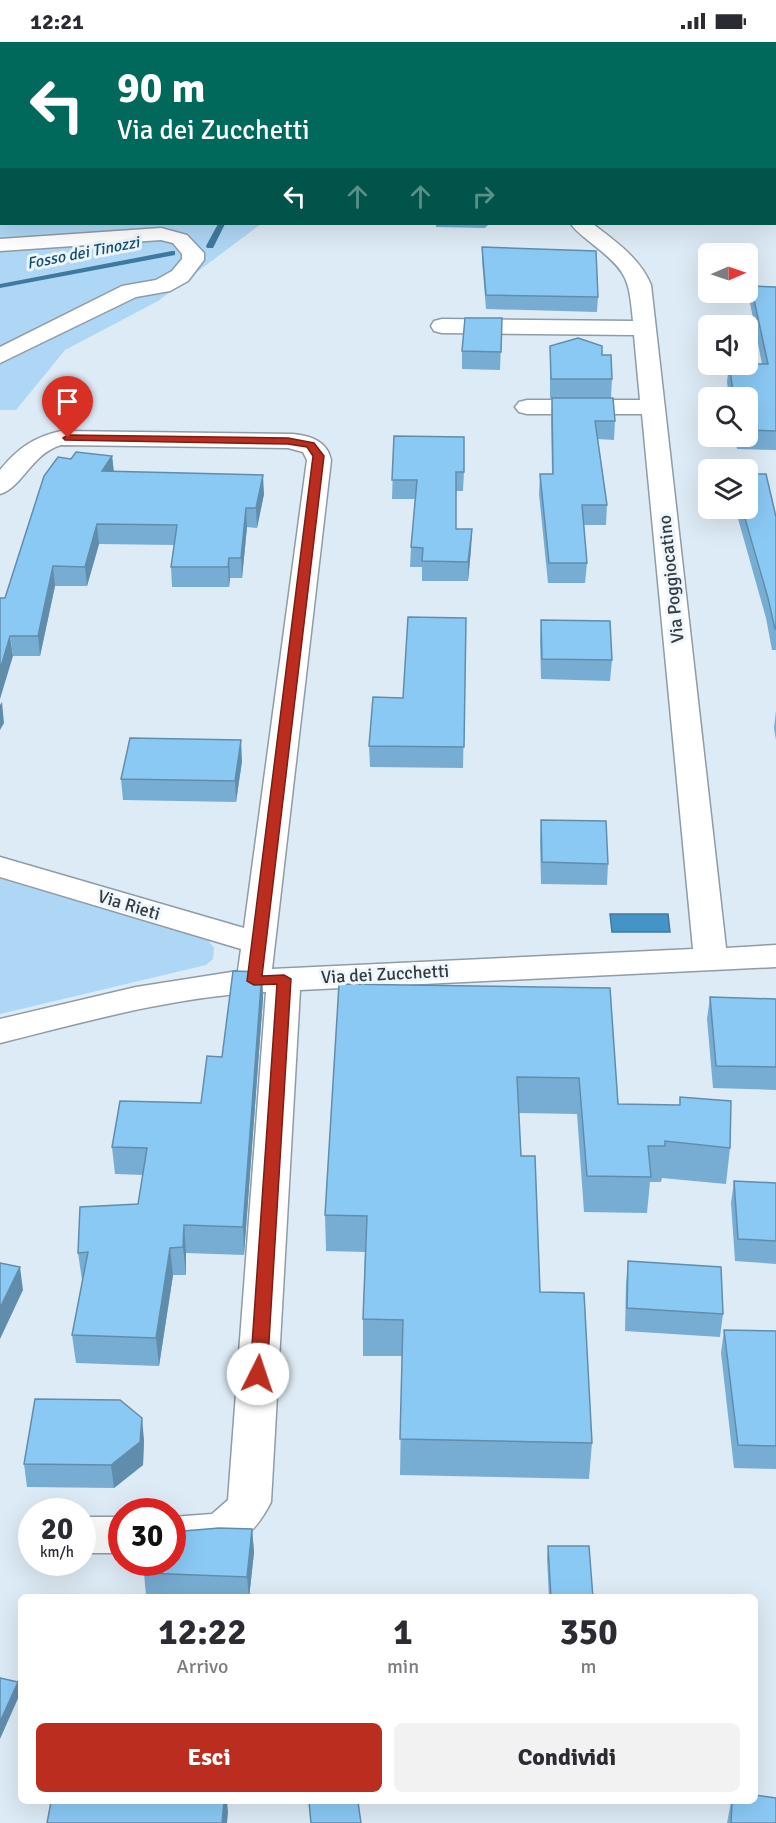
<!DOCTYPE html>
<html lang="it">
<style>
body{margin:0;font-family:Signika,sans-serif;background:#f2f2f3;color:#2b2b33;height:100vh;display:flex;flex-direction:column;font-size:22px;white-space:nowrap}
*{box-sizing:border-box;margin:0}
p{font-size:20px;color:#7c7c81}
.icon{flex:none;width:33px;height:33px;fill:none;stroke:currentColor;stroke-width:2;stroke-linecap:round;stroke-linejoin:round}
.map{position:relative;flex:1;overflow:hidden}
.drawer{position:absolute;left:18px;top:1552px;width:740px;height:210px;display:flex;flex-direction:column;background:#fff;border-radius:9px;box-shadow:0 6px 24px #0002}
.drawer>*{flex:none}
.hud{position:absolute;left:0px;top:0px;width:777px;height:183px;box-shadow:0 6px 24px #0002;background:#00695c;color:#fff;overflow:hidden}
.needle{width:39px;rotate:88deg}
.fabs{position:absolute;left:698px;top:201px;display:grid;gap:12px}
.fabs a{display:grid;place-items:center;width:60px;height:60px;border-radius:9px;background:#fff;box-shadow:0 6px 24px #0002;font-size:30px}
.speed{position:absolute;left:18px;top:1456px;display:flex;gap:12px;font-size:30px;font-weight:700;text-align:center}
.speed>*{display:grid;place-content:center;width:78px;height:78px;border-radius:50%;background:#fff;box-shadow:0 6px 24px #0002;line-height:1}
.speed small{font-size:15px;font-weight:400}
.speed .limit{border:9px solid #d22;background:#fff;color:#111}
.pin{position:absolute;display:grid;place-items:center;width:51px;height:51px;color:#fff;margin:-62px -26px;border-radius:50% 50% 50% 0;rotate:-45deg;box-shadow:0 0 6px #0007}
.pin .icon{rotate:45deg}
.me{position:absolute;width:66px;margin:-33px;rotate:4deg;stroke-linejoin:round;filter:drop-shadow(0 0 4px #0008)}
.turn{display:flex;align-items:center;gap:21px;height:126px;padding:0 18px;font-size:27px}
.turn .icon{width:78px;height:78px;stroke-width:2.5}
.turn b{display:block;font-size:42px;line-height:51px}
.lanes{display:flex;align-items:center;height:57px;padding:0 18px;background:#0003;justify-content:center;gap:30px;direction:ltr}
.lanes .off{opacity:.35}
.eta{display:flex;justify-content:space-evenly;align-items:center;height:102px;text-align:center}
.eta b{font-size:36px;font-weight:800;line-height:42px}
.button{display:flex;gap:12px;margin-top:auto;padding:12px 18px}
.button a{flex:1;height:69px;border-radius:9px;background:#bb2e1f;color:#fff;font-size:24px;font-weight:800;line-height:69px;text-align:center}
.button a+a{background:#f2f2f3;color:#2b2b33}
.status{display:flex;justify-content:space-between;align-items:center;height:42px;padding:0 30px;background:#fff;direction:ltr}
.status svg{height:16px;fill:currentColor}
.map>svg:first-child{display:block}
.green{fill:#aed6f5}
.water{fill:#4494c8;stroke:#40799f;stroke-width:1.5}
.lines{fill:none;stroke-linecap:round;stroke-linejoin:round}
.stream{fill:#40799f;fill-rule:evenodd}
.minor-casing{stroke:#8f9ca6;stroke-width:3}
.minor{fill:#fff;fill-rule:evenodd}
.wall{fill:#78add3}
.shaded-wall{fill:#618dac}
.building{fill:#8bc9f5;stroke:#618dac;stroke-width:1.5}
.route{fill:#bb2e1f;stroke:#7a1e14;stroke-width:1.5}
.labels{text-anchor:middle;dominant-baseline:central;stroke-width:6;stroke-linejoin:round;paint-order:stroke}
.far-water-label{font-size:16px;font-style:italic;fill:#114e72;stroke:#eff7fe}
.street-label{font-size:18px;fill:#353b3f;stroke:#eff7fe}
</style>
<div class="status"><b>12:21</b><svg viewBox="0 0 49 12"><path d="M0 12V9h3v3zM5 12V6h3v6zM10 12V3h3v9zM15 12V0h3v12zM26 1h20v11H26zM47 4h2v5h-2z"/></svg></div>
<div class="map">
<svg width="776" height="1781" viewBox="0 0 776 1781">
<rect width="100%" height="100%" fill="#ddebf6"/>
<g class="green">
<polygon points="0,14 2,182 261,182 158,259 65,308 16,368 0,368"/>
<polygon points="0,836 206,896 214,906 213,917 206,923 0,972"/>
</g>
<polygon class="water" points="610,872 668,872 670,890 612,890"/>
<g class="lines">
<g class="stream">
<polygon points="411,0 410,2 400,2"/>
<polygon points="218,182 225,182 213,206 207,206 206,204"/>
<polygon points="172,209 175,209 175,213 0,246 0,242"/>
</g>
<g class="minor-casing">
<g id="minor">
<rect x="0" y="4" width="2" height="10"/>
<path d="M 571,182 L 593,182 C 615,199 640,216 651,243 L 726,906 L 776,903 L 776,925 L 300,948 L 271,1460 C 247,1507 223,1510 172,1511 L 172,1475 L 212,1472 L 228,1458 L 266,950 C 176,954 88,979 0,1001 L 0,977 L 136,945 L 238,929 L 241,907 L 0,835 L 0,815 L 244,886 L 307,418 L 303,410 L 288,406 L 61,403 C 31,412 22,446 0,452 L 0,428 C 18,406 34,395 61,389 L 293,392 C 311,394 327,399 331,418 L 272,927 L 693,907 L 642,372 L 527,372 L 519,370 L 515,365 L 519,360 L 527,358 L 640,358 L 634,293 L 442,291 L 434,289 L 431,284 L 434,279 L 442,277 L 633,279 C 629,238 628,230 595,204 C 587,197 577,191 571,182 Z"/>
<polygon points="161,186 187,193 204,211 204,218 188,239 170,249 136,255 0,321 0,305 122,244 156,238 172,229 182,217 182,212 173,201 161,198 0,209 0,197"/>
<rect x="82" y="1475" width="40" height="36"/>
</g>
</g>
<use href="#minor" class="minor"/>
</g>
<g class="wall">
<polygon points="436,182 489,182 485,186 436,185"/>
<polygon points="482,205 598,255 597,270 486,267 482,219"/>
<polygon points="751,244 776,245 776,408 737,407 735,394 747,394 747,356 729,356 727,340 729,322 762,322 750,261"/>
<polygon points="502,276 500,328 462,327 462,309"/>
<polygon points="550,304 602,313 612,337 611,356 615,379 614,398 598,397 607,463 606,483 584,483 587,521 585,541 548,541 539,452 540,432 552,432 551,374 552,356 550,356"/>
<polygon points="394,394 464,430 463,449 456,449 456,487 472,487 471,507 468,539 422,539 422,525 410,525 411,505 415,457 392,457"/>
<polygon points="112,414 114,429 264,452 257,486 247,485 242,536 230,536 229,545 172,545 171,525 174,503 99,502 87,544 55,544 40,614 13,614 5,556 71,417"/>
<polygon points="735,466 747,466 776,475 776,608 772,608 766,576"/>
<polygon points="466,576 463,726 370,725 369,704 403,656"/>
<polygon points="541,578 612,618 610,639 541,637 540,598"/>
<polygon points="776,669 776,698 774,686"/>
<polygon points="242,719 236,760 123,758 121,737"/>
<polygon points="541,778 608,822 607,843 541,842 540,800"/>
<polygon points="262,930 263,956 244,1213 186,1211 186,1233 173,1233 159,1324 76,1321 72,1293 83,1238 82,1238 78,1211 138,1162 143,1133 115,1132 112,1105 201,1061"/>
<polygon points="610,946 618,1062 730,1106 726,1142 662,1136 661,1140 650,1140 647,1171 584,1170 577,1072 519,1071 521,1114 540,1250 592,1401 589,1437 400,1433 402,1314 363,1314 363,1277 365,1210 326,1209 325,1173"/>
<polygon points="710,955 776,957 776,1048 713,1046 707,977"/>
<polygon points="734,1139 776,1141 776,1222 735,1219 731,1161"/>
<polygon points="628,1219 723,1272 720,1295 625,1289 626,1242"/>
<polygon points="724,1288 776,1289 776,1427 734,1426 721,1311"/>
<polygon points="144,1398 143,1423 114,1446 27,1445 24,1422"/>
<polygon points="252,1487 254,1510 249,1556 196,1556 146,1554 144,1531"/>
<polygon points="548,1504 593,1556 549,1556 547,1516"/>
<polygon points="731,1760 754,1760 776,1781 727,1781"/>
</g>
<g class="shaded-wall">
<polygon points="201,0 256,0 243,2 201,2"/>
<polygon points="112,414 114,433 102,429"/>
<polygon points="263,433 264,452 257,486 256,466"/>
<polygon points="246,466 247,485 242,536 241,516"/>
<polygon points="97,482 99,502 87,544 85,525"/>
<polygon points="472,487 471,507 468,539 468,520"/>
<polygon points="229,516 230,536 229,545 228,525"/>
<polygon points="53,524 55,544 40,614 38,594"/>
<polygon points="10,594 13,614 0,657 0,628"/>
<polygon points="2,660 4,681 0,688 0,663"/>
<polygon points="241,698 242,719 236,760 235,739"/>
<polygon points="262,930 263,956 244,1213 243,1185"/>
<polygon points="184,1183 186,1211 186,1233 183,1205"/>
<polygon points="170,1206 173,1233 159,1324 156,1296"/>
<polygon points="20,1225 23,1248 0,1297 0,1266"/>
<polygon points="142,1376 144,1398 143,1423 114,1446 111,1423"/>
<polygon points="252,1487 254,1510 249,1556 247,1535"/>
<polygon points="18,1640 20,1652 0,1697 0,1680"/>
<polygon points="224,1760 227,1760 228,1770 227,1781 222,1781"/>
</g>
<g class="building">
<polygon points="758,0 776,0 776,81 776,2 758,2"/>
<polygon points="482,205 596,209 598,255 486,253"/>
<polygon points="751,244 776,245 776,389 747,388 747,356 734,356 729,322 768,322"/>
<polygon points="465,276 502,276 501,310 462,309"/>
<polygon points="578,296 602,304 602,313 611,313 612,337 551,337 550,304"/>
<polygon points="552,356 613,356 615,379 595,379 607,463 582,463 587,521 549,521 540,432 553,432"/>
<polygon points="394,394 464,395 464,430 456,430 456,487 472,487 468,520 422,519 423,506 411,505 417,438 392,438"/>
<polygon points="76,410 112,414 102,429 263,433 256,466 246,466 241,516 229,516 228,525 171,525 177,483 97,482 85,525 53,524 38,594 10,594 0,628 0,556 5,556 44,434 58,415 71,417"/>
<polygon points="747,432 766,432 776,475 776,587 775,587 768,556 742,466 747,466"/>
<polygon points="408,575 466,576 464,705 369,704 373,655 403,656"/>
<polygon points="541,578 610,579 612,618 542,617"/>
<polygon points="130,696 241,698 235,739 121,737"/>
<polygon points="541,778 606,779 608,822 542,820"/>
<polygon points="233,929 262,930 243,1185 184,1183 183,1205 170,1206 156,1296 72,1293 88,1210 78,1211 80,1165 138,1162 147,1106 112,1105 120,1059 201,1061 207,1014 222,1015"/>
<polygon points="339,942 610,946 618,1062 680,1063 680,1055 731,1059 730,1106 665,1099 665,1104 648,1104 651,1135 587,1134 579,1036 517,1035 521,1114 535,1114 540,1250 584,1251 592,1401 400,1397 403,1278 363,1277 367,1174 325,1173"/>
<polygon points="710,955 776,957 776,1025 716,1024"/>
<polygon points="734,1139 776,1141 776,1199 738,1197"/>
<polygon points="628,1219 721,1225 723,1272 627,1266"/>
<polygon points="0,1221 20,1225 0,1266"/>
<polygon points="724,1288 776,1289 776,1404 738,1403"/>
<polygon points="35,1357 120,1358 142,1376 140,1400 111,1423 24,1422"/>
<polygon points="219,1486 252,1487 247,1535 144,1531 145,1521 172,1521 172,1490"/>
<polygon points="548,1504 589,1504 593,1556 551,1556"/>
<polygon points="0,1636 18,1640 0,1680"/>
<polygon points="754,1753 776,1756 776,1781 731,1781 732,1760 754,1760"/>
<polygon points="51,1760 224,1760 222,1781 47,1781"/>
<polygon points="309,1760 358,1760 361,1781 311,1781"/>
</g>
<polygon class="route" points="68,393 288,396 314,401 324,414 262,934 284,933 291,937 267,1332 264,1337 258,1339 252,1337 250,1332 277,942 254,943 247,939 313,414 307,405 288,402 65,398 63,396"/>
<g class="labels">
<g class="far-water-label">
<text transform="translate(83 211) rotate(-11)">Fosso dei Tinozzi</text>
</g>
<g class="street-label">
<text transform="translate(671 537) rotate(-96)">Via Poggiocatino</text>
<text transform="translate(129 863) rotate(17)">Via Rieti</text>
<text transform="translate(385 932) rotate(-3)">Via dei Zucchetti</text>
</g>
</g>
</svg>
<div class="fabs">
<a><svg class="needle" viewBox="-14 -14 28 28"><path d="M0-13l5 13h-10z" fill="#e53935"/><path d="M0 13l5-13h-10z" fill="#7c7c81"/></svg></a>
<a><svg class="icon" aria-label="sound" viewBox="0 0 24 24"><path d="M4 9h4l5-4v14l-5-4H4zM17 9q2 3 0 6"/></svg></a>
<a><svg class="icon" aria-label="search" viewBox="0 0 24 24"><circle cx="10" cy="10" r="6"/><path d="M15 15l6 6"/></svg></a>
<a><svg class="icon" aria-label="layers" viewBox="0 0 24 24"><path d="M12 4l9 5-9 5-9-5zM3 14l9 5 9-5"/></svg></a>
</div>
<div class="speed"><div>20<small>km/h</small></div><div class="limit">30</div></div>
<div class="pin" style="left:68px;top:396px;background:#d93025"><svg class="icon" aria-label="arrive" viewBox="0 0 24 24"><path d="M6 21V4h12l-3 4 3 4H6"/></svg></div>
<svg class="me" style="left:258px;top:1332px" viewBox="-20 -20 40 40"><circle r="19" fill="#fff"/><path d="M0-13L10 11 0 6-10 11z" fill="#bb2e1f"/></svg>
<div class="hud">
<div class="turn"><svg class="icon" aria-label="left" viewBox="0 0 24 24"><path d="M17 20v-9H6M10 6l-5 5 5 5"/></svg><div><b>90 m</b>Via dei Zucchetti</div></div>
<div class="lanes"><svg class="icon" aria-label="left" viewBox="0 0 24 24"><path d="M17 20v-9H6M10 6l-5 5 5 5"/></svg><svg class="icon off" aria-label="ahead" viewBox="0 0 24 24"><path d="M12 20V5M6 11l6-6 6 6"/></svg><svg class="icon off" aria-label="ahead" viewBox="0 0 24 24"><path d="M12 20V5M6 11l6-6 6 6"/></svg><svg class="icon off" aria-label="right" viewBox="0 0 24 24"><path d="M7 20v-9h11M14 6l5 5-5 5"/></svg></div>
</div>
<section class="drawer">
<div class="eta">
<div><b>12:22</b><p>Arrivo</p></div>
<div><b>1</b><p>min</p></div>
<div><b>350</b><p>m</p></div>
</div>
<div class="button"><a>Esci</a><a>Condividi</a></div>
</section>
</div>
